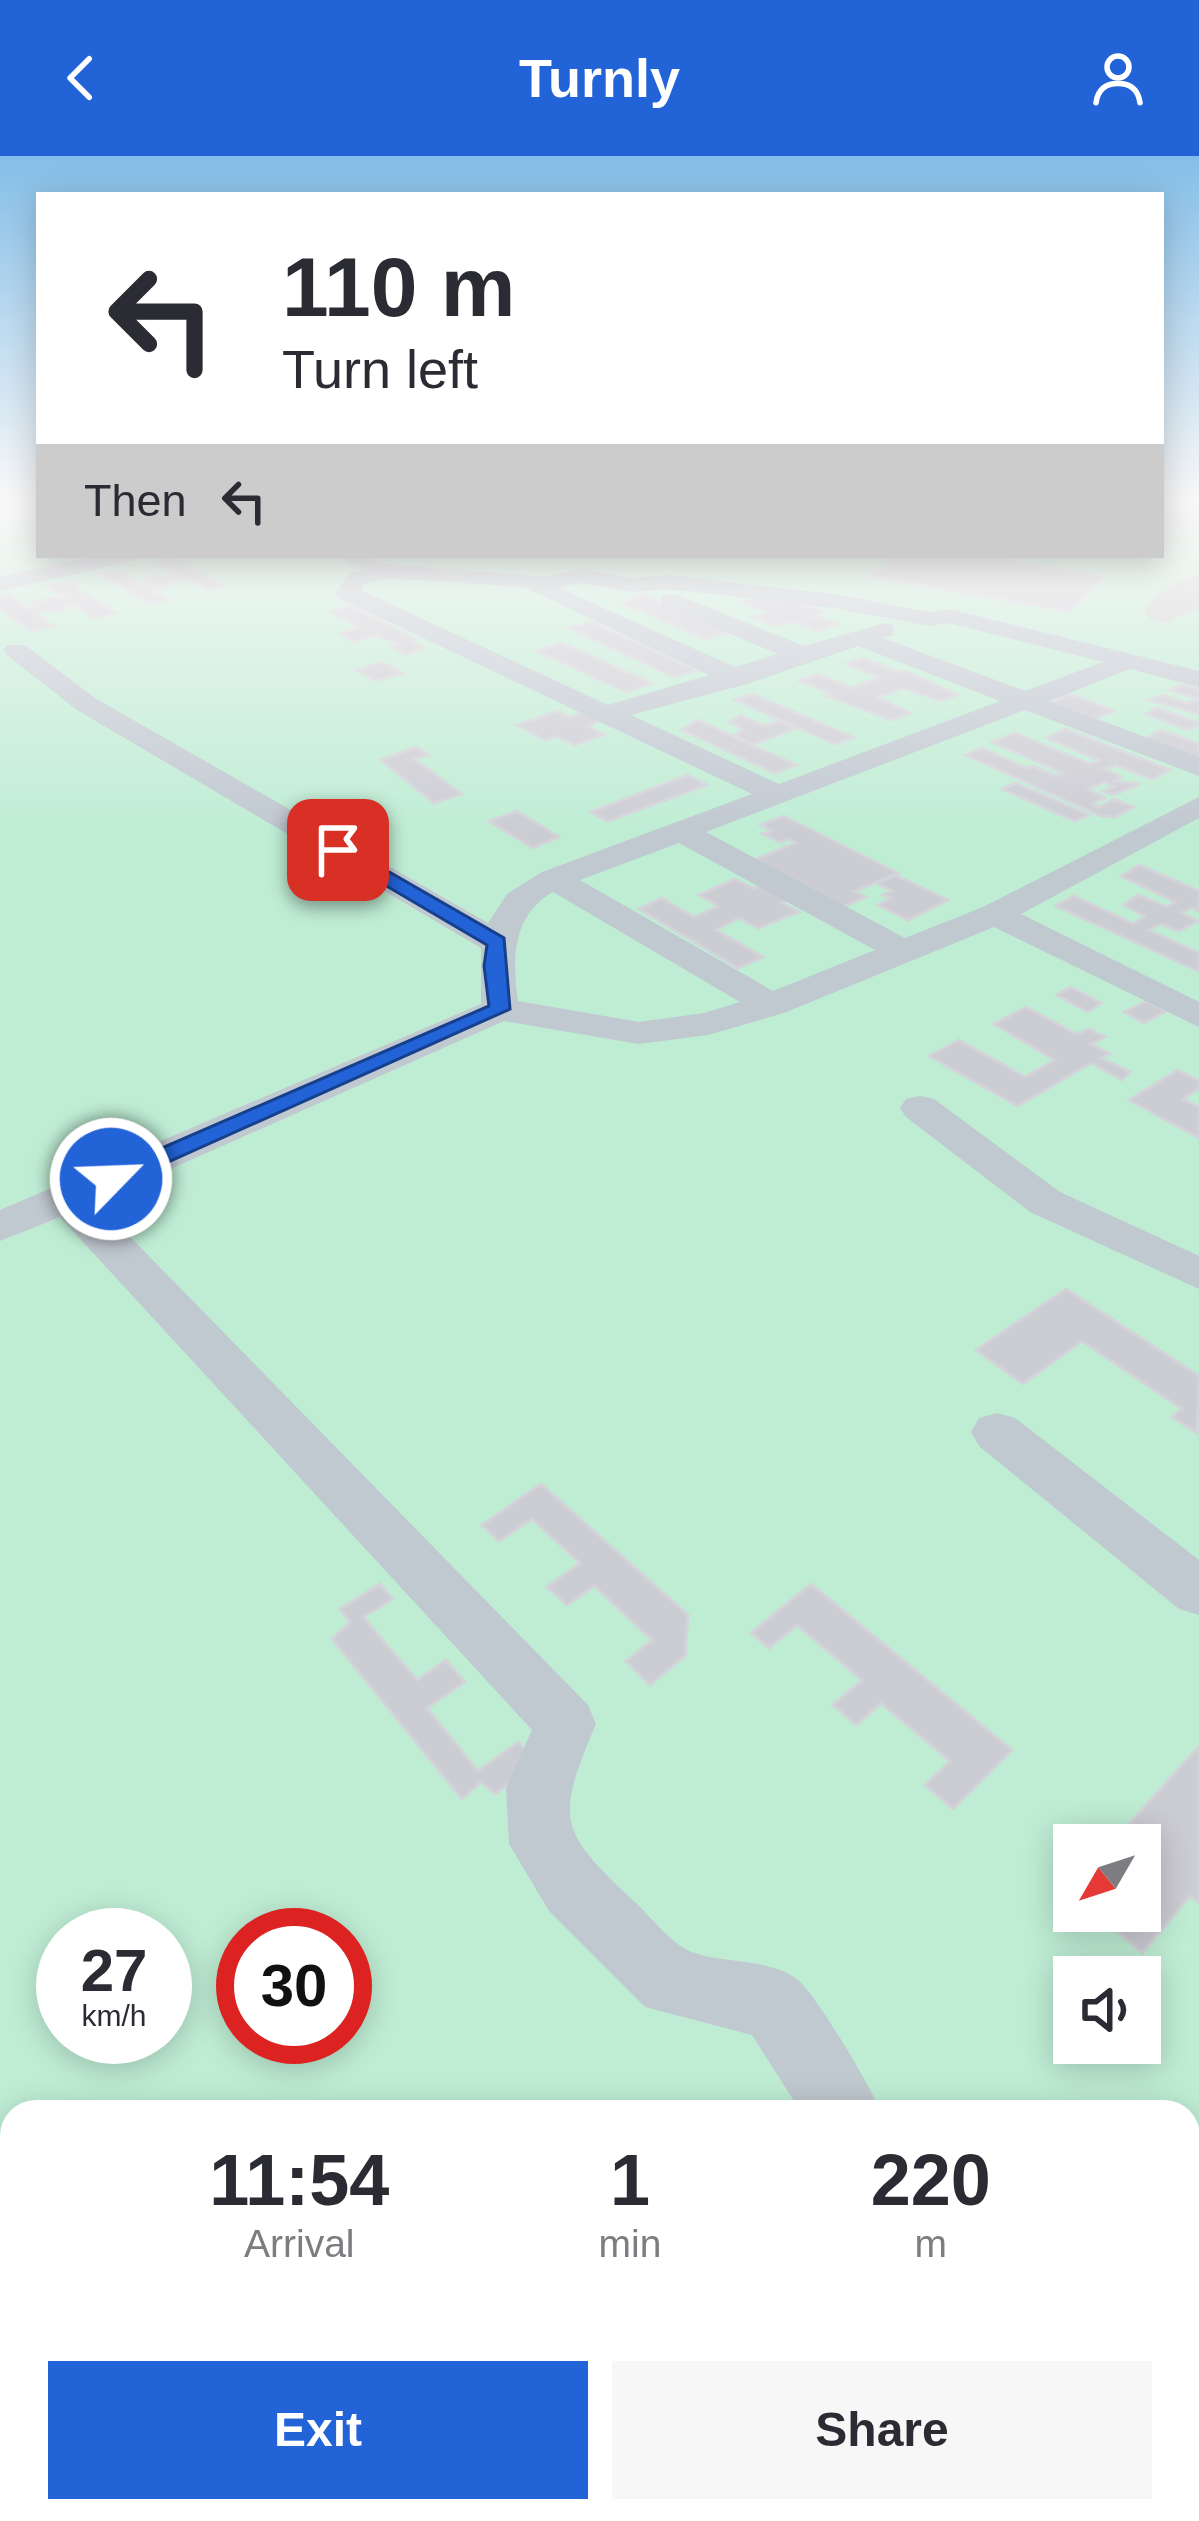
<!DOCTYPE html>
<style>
body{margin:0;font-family:Arial,sans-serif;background:#f7f7f7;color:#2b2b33;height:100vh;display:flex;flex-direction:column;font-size:45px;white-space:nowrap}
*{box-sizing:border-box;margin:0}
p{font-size:39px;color:#7c7c81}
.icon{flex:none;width:66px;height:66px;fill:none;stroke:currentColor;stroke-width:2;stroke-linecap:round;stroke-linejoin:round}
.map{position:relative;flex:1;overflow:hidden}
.side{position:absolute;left:0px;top:1944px;width:1200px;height:423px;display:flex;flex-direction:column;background:#fff;border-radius:36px 36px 0 0;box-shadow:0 6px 30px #0003}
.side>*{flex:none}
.top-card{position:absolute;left:36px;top:36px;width:1128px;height:366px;border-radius:0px;box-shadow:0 6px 30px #0003;background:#fff;color:#2b2b33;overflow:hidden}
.needle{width:78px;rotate:231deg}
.fabs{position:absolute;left:1053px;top:1668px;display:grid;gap:24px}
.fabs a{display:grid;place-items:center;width:108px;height:108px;border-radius:0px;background:#fff;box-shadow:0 6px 30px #0003;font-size:60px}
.speed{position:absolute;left:36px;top:1752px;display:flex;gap:24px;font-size:60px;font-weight:700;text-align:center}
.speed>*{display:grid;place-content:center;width:156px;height:156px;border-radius:50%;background:#fff;box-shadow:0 6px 30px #0003;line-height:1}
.speed small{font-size:30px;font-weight:400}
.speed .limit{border:18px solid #d22;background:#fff;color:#111}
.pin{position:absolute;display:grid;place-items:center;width:102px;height:102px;color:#fff;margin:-51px;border-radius:24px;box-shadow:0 6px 18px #0006}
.me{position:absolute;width:132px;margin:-66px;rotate:66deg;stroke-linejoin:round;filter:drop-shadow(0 0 9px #0008)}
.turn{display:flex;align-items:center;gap:42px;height:252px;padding:0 48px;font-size:54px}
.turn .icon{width:156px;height:156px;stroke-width:2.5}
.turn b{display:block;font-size:84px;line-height:102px}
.then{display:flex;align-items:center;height:114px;padding:0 48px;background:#0003;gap:24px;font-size:45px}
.eta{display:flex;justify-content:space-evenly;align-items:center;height:204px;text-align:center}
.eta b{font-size:72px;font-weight:800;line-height:84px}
.primary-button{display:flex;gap:24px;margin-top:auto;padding:24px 48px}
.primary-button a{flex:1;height:138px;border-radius:0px;background:#2263d7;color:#fff;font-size:48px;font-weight:800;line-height:138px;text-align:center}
.primary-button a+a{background:#f7f7f7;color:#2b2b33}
header{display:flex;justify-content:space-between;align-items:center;height:156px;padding:0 48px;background:#2263d7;color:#fff;font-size:54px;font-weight:800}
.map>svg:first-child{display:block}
.green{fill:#bfedd4;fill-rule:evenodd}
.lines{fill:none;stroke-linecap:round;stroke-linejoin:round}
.taxiway{fill:#d1d1d4;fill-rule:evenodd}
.building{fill:#cccdd3;stroke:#d3d4da;stroke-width:3}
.minor{fill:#c0c8d0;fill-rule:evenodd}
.route{fill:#2263d7;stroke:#16408c;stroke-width:3}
</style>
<header><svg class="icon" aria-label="back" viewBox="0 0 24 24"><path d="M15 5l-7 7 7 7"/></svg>Turnly<svg class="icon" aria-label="person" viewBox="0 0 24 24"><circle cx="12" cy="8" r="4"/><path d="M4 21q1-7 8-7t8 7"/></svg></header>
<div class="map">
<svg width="1199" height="2365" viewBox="0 0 1199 2365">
<rect width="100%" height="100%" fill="#f1efef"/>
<path class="green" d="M 0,345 L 39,345 L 39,399 L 1161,399 L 1161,345 L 1199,345 L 1199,2365 L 0,2365 ZM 1074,1689 L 1140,1689 L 1140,1755 L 1074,1755 ZM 63,1779 L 165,1779 L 165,1881 L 63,1881 ZM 243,1779 L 345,1779 L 345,1881 L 243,1881 ZM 1074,1821 L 1140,1821 L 1140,1887 L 1074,1887 ZM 12,1956 L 1188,1956 L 1188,2355 L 12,2355 Z"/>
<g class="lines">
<g class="taxiway">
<polygon points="1161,345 1199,351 1199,375 1161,369"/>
<path d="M 1199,419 L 1199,452 L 1166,467 L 1150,463 L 1144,454 C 1156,436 1179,424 1199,419 Z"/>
</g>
</g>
<g class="building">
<polygon points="898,399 974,399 1103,421 1069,455 870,420"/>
<polygon points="173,402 225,430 209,434 185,421 161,431 144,430 168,444 151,448 101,419 119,415 141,428 154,425 145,420 178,419 155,406"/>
<polygon points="68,426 116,457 94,462 73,448 64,450 68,453 34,457 54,470 32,475 0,453 0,441 9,439 29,453 38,451 32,446 52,442 68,444 47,430"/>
<polygon points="643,439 730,475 705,483 623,447"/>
<polygon points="764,439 826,455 814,460 837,468 817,475 791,465 776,470 753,461 769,456 742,446"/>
<polygon points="351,450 417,483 412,485 424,492 406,498 391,490 398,488 375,479 353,485 341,477 360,471 330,456"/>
<polygon points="591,466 697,514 674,521 569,472"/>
<polygon points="562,487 651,527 627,536 537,495"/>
<polygon points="863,502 898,516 905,514 957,539 941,545 903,532 877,541 910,557 891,564 827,540 832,538 800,525 818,518 851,532 881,522 846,508"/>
<polygon points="382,506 403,517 376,525 356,514"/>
<polygon points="1185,528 1199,533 1199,558 1149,544 1163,539 1187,547 1197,543 1170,534"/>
<polygon points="752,538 853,581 835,588 735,544"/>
<polygon points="1069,538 1114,555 1094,563 1051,547"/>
<polygon points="1158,552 1199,567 1199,569 1188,574 1146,558"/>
<polygon points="558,555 570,562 583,556 601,564 587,570 604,578 574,589 557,580 545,584 517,569"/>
<polygon points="741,560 765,570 778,565 796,572 753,588 734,579 744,574 729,566"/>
<polygon points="698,564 796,609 775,617 682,574"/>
<polygon points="1065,573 1170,614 1152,623 1116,609 1105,613 1121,621 1114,625 1140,628 1113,639 1103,635 1114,631 1105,626 1088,633 1105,642 1092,648 1099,651 1114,643 1134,651 1115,661 1101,660 966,599 982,592 1026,612 1033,610 1056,620 1063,617 992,586 1015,577 1090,608 1099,604 1047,582"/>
<polygon points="1161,574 1199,588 1199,608 1140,586"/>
<polygon points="417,591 428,599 414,603 462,638 434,647 381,604"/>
<polygon points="688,619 707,629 608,665 591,656"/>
<polygon points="1016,627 1089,659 1075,665 1002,633"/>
<polygon points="517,655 559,681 533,692 489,665"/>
<polygon points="784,660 898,717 855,735 866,741 840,752 751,705 796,687 788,683 780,686 763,678 772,675 761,669"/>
<polygon points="1139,709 1199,735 1199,755 1192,752 1181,757 1198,765 1179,775 1161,768 1149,774 1199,797 1198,815 1056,750 1074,740 1134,768 1144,760 1124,749 1138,739 1167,751 1175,746 1121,720"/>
<polygon points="895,719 948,744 908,764 878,749 891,742 883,739 892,735 877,727"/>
<polygon points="735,723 753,732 761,729 790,743 782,747 799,756 758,772 739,762 716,774 763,801 738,812 639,753 662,742 694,761 718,750 699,739"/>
<polygon points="1071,831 1101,847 1088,856 1057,839"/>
<polygon points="1147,845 1166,855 1144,867 1124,856"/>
<polygon points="1026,851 1076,878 1089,873 1105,881 1091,888 1110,898 1101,902 1130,916 1122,924 1091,907 1018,950 929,900 959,884 1025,921 1055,904 994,868"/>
<polygon points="1178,914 1199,925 1199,932 1183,943 1199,951 1199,982 1129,944"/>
<polygon points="1066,1133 1199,1220 1197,1277 1172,1261 1182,1253 1082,1185 1023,1228 976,1194"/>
<polygon points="541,1328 688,1459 685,1500 650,1529 626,1505 652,1484 594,1430 567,1449 547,1431 580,1407 532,1363 499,1385 482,1369"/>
<polygon points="380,1428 393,1443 363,1461 417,1524 446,1504 465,1526 427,1552 478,1615 518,1586 537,1607 495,1638 481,1626 462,1643 332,1483 350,1466 340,1453"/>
<polygon points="811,1428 1012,1594 953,1653 925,1629 950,1605 881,1547 856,1569 833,1549 862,1524 797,1469 769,1492 751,1477"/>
<polygon points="1199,1590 1199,1747 1190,1740 1142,1797 1094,1755 1140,1755 1140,1689 1110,1689"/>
</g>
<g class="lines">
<g class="minor">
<polygon points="99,399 139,399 136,404 0,435 0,421"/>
<path d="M 336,399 L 365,399 L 386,408 L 547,421 L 580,413 L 633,422 L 667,419 L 834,438 L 930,456 L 949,453 L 1199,515 L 1199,531 L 1130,513 L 1049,545 L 1199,601 L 1199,620 L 1025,554 L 706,676 L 905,782 L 983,751 L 1199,641 L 1199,662 L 1021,758 L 1199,846 L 1199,871 L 994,771 L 784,857 L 708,879 L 639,888 L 504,865 L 96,1046 L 588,1549 L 596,1568 C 554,1666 559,1675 637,1748 C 652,1762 672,1789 692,1796 C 723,1808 771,1802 798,1824 C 817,1840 871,1931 881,1956 L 801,1956 L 752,1879 L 645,1851 L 549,1755 L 509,1688 L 506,1632 L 532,1574 L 60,1061 L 0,1085 L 0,1054 L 481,848 L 481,792 L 77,554 L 7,499 L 3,494 L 7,489 L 25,489 L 95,542 L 488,767 L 507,738 L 542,716 L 752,638 L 339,442 L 335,437 L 349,418 L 362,414 ZM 384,422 L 524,431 L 709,519 L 608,549 L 360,434 L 365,428 ZM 580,427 L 633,436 L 667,433 L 834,452 L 930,470 L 949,467 L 1103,506 L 1025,535 L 883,482 L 893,479 L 893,469 L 884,467 L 804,490 L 677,439 L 661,439 L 661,449 L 778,498 L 735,511 L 559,432 ZM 858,490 L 1000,545 L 779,628 L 631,559 L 747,528 ZM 679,687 L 875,794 L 773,835 L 580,724 ZM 553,736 L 740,846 L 704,857 L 639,866 L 518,845 C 512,803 512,759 553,736 Z"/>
<polygon points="920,940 934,943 1060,1036 1199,1100 1199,1133 1030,1056 906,961 900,952 906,943"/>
<polygon points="997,1257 1015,1262 1199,1404 1199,1459 1179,1453 979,1290 971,1276 979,1262"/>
<polygon points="1027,2355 1115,2355 1117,2365 1029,2365"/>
</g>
</g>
<linearGradient id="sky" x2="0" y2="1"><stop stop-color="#84bee8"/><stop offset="0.51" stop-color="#f9f8f8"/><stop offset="1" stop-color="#f9f8f8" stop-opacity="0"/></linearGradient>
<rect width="1199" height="676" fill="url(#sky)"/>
<polygon class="route" points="332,690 344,690 504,782 510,853 119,1028 102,1028 102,1018 489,850 484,810 487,789 332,698"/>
</svg>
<div class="fabs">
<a><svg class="needle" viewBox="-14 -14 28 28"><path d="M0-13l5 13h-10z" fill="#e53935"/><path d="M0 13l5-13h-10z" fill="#7c7c81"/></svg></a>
<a><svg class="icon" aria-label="sound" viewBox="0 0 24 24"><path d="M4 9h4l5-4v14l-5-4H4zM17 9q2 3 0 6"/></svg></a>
</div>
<div class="speed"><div>27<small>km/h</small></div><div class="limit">30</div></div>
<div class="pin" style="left:338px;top:694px;background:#d93025"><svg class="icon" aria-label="arrive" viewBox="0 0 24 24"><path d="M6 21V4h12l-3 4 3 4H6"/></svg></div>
<svg class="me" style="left:111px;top:1023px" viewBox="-20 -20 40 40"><circle r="17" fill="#2263d7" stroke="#fff" stroke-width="3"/><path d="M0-11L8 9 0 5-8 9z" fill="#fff"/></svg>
<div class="top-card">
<div class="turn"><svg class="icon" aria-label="left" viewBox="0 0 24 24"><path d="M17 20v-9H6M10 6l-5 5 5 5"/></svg><div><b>110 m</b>Turn left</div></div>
<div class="then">Then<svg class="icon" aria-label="left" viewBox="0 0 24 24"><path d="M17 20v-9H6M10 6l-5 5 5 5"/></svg></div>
</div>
<section class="side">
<div class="eta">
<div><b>11:54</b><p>Arrival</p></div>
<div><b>1</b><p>min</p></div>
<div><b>220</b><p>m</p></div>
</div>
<div class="primary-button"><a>Exit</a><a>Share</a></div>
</section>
</div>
